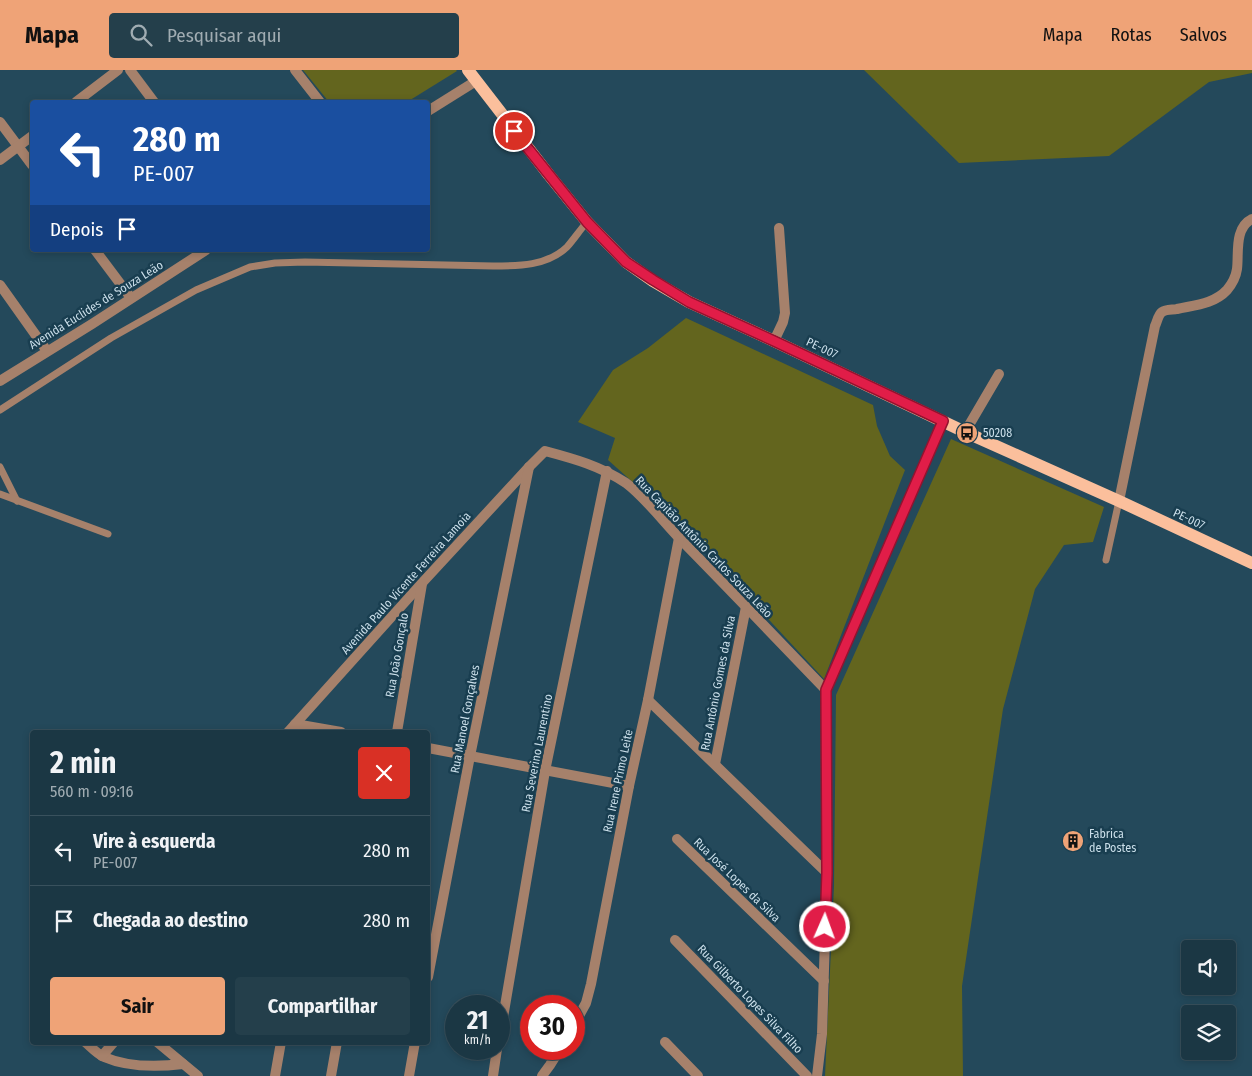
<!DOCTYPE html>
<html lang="pt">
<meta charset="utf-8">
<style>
body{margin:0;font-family:"Fira Sans Condensed",sans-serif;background:#243f4b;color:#f1f3f6;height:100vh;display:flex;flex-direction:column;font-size:19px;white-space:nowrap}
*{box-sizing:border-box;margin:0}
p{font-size:16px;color:#a0acb2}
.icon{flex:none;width:28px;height:28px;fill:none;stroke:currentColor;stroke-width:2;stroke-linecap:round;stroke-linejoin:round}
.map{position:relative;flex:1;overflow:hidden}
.sheet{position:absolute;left:30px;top:660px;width:400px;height:315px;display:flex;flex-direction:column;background:#1b3744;border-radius:5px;box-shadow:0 2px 8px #0003,0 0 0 1px #39515d}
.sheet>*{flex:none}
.guide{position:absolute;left:30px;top:30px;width:400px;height:152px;border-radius:5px;box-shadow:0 2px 8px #0003,0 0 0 1px #39515d;background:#1a4fa0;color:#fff;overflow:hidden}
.buttons{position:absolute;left:1181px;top:870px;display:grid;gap:10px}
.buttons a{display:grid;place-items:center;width:55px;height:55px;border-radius:5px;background:#1b3744;box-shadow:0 2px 8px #0003,0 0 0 1px #39515d;font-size:25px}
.speed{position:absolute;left:445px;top:925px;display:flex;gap:10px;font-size:25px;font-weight:700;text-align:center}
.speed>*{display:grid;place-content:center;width:65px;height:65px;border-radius:50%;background:#1b3744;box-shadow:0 2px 8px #0003,0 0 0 1px #39515d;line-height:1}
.speed small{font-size:12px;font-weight:400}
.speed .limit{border:8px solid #d22;background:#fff;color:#111}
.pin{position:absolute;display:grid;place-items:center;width:42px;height:42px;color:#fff;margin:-21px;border:2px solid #fff;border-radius:50%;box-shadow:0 1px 5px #0007}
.me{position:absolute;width:55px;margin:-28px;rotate:2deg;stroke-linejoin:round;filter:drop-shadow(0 0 4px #0008)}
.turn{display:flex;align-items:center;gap:18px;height:105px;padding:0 20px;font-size:22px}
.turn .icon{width:65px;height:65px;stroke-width:2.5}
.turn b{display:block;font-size:35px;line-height:42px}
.then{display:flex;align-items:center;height:48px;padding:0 20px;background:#0003;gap:10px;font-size:19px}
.round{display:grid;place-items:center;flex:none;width:52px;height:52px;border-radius:5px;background:#243f4b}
.headline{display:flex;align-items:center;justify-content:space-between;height:85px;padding:0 20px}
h1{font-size:30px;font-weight:700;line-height:38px}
.primary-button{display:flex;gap:10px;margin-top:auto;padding:10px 20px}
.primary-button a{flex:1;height:58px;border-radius:5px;background:#efa377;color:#111;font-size:20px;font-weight:700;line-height:58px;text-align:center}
.primary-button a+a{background:#243f4b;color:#f1f3f6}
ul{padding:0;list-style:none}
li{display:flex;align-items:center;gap:15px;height:70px;padding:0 20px;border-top:1px solid #39515d}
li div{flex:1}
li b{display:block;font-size:19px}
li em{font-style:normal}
header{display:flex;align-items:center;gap:30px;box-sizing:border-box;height:70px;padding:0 25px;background:#efa377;color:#111}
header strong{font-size:24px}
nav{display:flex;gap:28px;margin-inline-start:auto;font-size:18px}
.search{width:350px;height:45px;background:#243f4b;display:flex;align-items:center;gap:12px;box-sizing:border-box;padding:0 18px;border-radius:5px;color:#a0acb2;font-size:19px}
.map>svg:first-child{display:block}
.green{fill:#63651e}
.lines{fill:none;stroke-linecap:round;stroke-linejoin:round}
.service{stroke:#a6816b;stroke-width:7}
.minor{stroke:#a6816b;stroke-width:10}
.primary{stroke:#fbbf9c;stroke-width:12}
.route-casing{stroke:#92132f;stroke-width:12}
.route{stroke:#e11d48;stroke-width:9}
.labels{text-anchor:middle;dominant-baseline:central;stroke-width:5;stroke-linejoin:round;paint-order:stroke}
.street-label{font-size:12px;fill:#cbdfea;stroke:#193e50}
.poi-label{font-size:12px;fill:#cbdfea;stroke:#193e50;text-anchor:start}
</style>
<header>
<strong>Mapa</strong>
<div class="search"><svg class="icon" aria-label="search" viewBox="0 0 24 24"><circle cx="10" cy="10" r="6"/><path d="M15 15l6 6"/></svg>Pesquisar aqui</div>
<nav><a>Mapa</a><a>Rotas</a><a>Salvos</a></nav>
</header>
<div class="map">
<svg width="1252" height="1006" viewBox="0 0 1252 1006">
<rect width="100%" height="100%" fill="#24495b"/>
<g class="green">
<polygon points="303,0 456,0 457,1 407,32 329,32"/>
<polygon points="864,0 1252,0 1252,3 1209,12 1109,86 959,93"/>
<polygon points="686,248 873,335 877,356 890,386 905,400 824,609 718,495 664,440 608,390 615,368 578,352 613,300 648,278"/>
<polygon points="951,369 1104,437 1093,472 1064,475 1035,519 1003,639 962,916 963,1006 825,1006 834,816 836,625"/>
</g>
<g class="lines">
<g class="service">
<path d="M 0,340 L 111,268 L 196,220 L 250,197 L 275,193 L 305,192 L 493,196 C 519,196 547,196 567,177 C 574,169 580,160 587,152"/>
<polyline points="0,397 17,431"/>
<polyline points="0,424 108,464"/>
<polyline points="1106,490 1119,431"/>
</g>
<g class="minor">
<polyline points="130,0 154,32"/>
<polyline points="295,0 320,32"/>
<polyline points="76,32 118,0"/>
<polyline points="428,41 476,11"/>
<polyline points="0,52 32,95"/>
<polyline points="0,90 32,66"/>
<polyline points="95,180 131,228"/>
<polyline points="0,215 47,281"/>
<polyline points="774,271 783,252 785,243 779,158"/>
<polyline points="0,311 92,254 206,180"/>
<polyline points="965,362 999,304"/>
<path d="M 1119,431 L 1155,256 C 1157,252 1158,245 1162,242 C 1166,239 1173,240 1177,239 C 1195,235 1214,234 1227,220 C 1232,214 1236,206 1237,199 C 1239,183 1234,158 1252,149"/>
<polyline points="648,630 827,803"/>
<polyline points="295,654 341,662"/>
<path d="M 288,662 L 422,513 L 530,396 L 545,381 C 575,389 600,396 626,413 C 646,428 666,455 684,473 C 732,522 779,571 826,620"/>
<polyline points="397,662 422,514"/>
<polyline points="428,678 629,716"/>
<polyline points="715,694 746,537"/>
<polyline points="677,769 824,911"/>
<polyline points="675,870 807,1006"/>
<polyline points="428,907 470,686 529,397"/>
<polyline points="574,955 586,933 591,914 629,716 648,630 679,468"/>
<polyline points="499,971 545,701 607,401"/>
<path d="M 85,972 C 91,977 97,984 104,987 C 127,997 158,997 183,994"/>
<polyline points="157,972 198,1006"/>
<polyline points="665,972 698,1006"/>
<polyline points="102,986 114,972"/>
<polyline points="275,1006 281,972"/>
<polyline points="331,1006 337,972"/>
<polyline points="409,1006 415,972"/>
<polyline points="493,1006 497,979"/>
<polyline points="542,1006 550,995 560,979"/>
<polyline points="817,1006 822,964 827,803 826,620 943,351"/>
</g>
<polyline class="primary" points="468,0 549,105 587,152 626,192 653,211 689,232 774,271 965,362 1119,431 1252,493"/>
</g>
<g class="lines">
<g class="route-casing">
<polyline id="route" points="514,61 587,152 626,192 653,210 689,232 774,271 943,351 826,620 827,803 825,857"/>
</g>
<use href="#route" class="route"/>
</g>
<defs>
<g id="bus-disc" transform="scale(1.125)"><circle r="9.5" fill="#efa377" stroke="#193e50"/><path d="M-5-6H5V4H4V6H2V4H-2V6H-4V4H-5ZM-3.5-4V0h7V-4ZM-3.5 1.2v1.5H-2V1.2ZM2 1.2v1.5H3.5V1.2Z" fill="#111"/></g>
<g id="building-disc" transform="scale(1.125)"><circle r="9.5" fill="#efa377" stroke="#193e50"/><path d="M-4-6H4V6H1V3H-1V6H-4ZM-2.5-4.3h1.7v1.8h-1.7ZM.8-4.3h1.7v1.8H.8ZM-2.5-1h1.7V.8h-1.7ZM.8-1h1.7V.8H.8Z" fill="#111"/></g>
</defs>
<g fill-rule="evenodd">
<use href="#bus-disc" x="967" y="363"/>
<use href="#building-disc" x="1073" y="771"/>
</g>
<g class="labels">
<g class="street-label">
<text transform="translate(96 235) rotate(-32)">Avenida Euclides de Souza Leão</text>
<text transform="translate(822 278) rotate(25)">PE-007</text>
<text transform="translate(1189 449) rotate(25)">PE-007</text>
<text transform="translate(704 477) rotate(46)">Rua Capitão Antônio Carlos Souza Leão</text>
<text transform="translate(406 513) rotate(-48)">Avenida Paulo Vicente Ferreira Lamoia</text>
<text transform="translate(397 585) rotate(-80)">Rua João Gonçalo</text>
<text transform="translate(718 613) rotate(-79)">Rua Antônio Gomes da Silva</text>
<text transform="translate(465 649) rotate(-79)">Rua Manoel Gonçalves</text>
<text transform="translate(537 683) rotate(-79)">Rua Severino Laurentino</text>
<text transform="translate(618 711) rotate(-78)">Rua Irene Primo Leite</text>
<text transform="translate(737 810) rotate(44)">Rua José Lopes da Silva</text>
<text transform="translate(750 929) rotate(46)">Rua Gilberto Lopes Silva Filho</text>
</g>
<g class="poi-label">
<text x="983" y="363">50208</text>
<text x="1089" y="764">Fabrica<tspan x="1089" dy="14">de Postes</tspan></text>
</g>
</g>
</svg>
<div class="buttons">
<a><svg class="icon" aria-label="sound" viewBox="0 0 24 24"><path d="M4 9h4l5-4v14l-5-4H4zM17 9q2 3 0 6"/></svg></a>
<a><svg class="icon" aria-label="layers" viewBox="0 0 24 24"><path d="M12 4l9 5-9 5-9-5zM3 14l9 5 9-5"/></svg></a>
</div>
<div class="speed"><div>21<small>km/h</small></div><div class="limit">30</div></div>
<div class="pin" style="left:514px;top:61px;background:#d93025"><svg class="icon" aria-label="arrive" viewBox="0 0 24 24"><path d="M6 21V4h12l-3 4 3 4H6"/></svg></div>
<svg class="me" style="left:825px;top:857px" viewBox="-20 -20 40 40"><circle r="17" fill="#e11d48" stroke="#fff" stroke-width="3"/><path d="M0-11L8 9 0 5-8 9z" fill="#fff"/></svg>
<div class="guide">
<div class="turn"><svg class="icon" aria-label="left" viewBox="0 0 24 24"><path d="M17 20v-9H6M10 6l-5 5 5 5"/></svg><div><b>280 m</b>PE-007</div></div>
<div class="then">Depois<svg class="icon" aria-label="arrive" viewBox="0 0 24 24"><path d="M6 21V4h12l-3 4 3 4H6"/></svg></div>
</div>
<section class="sheet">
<div class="headline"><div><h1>2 min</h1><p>560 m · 09:16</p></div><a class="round" style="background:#d93025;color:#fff"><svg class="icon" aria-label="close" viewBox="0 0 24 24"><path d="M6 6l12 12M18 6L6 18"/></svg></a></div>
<ul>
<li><svg class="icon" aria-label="left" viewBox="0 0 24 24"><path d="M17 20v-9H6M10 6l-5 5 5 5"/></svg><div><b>Vire à esquerda</b><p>PE-007</p></div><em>280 m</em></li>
<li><svg class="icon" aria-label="arrive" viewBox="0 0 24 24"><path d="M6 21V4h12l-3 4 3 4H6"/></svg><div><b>Chegada ao destino</b></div><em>280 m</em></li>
</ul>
<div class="primary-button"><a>Sair</a><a>Compartilhar</a></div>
</section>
</div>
